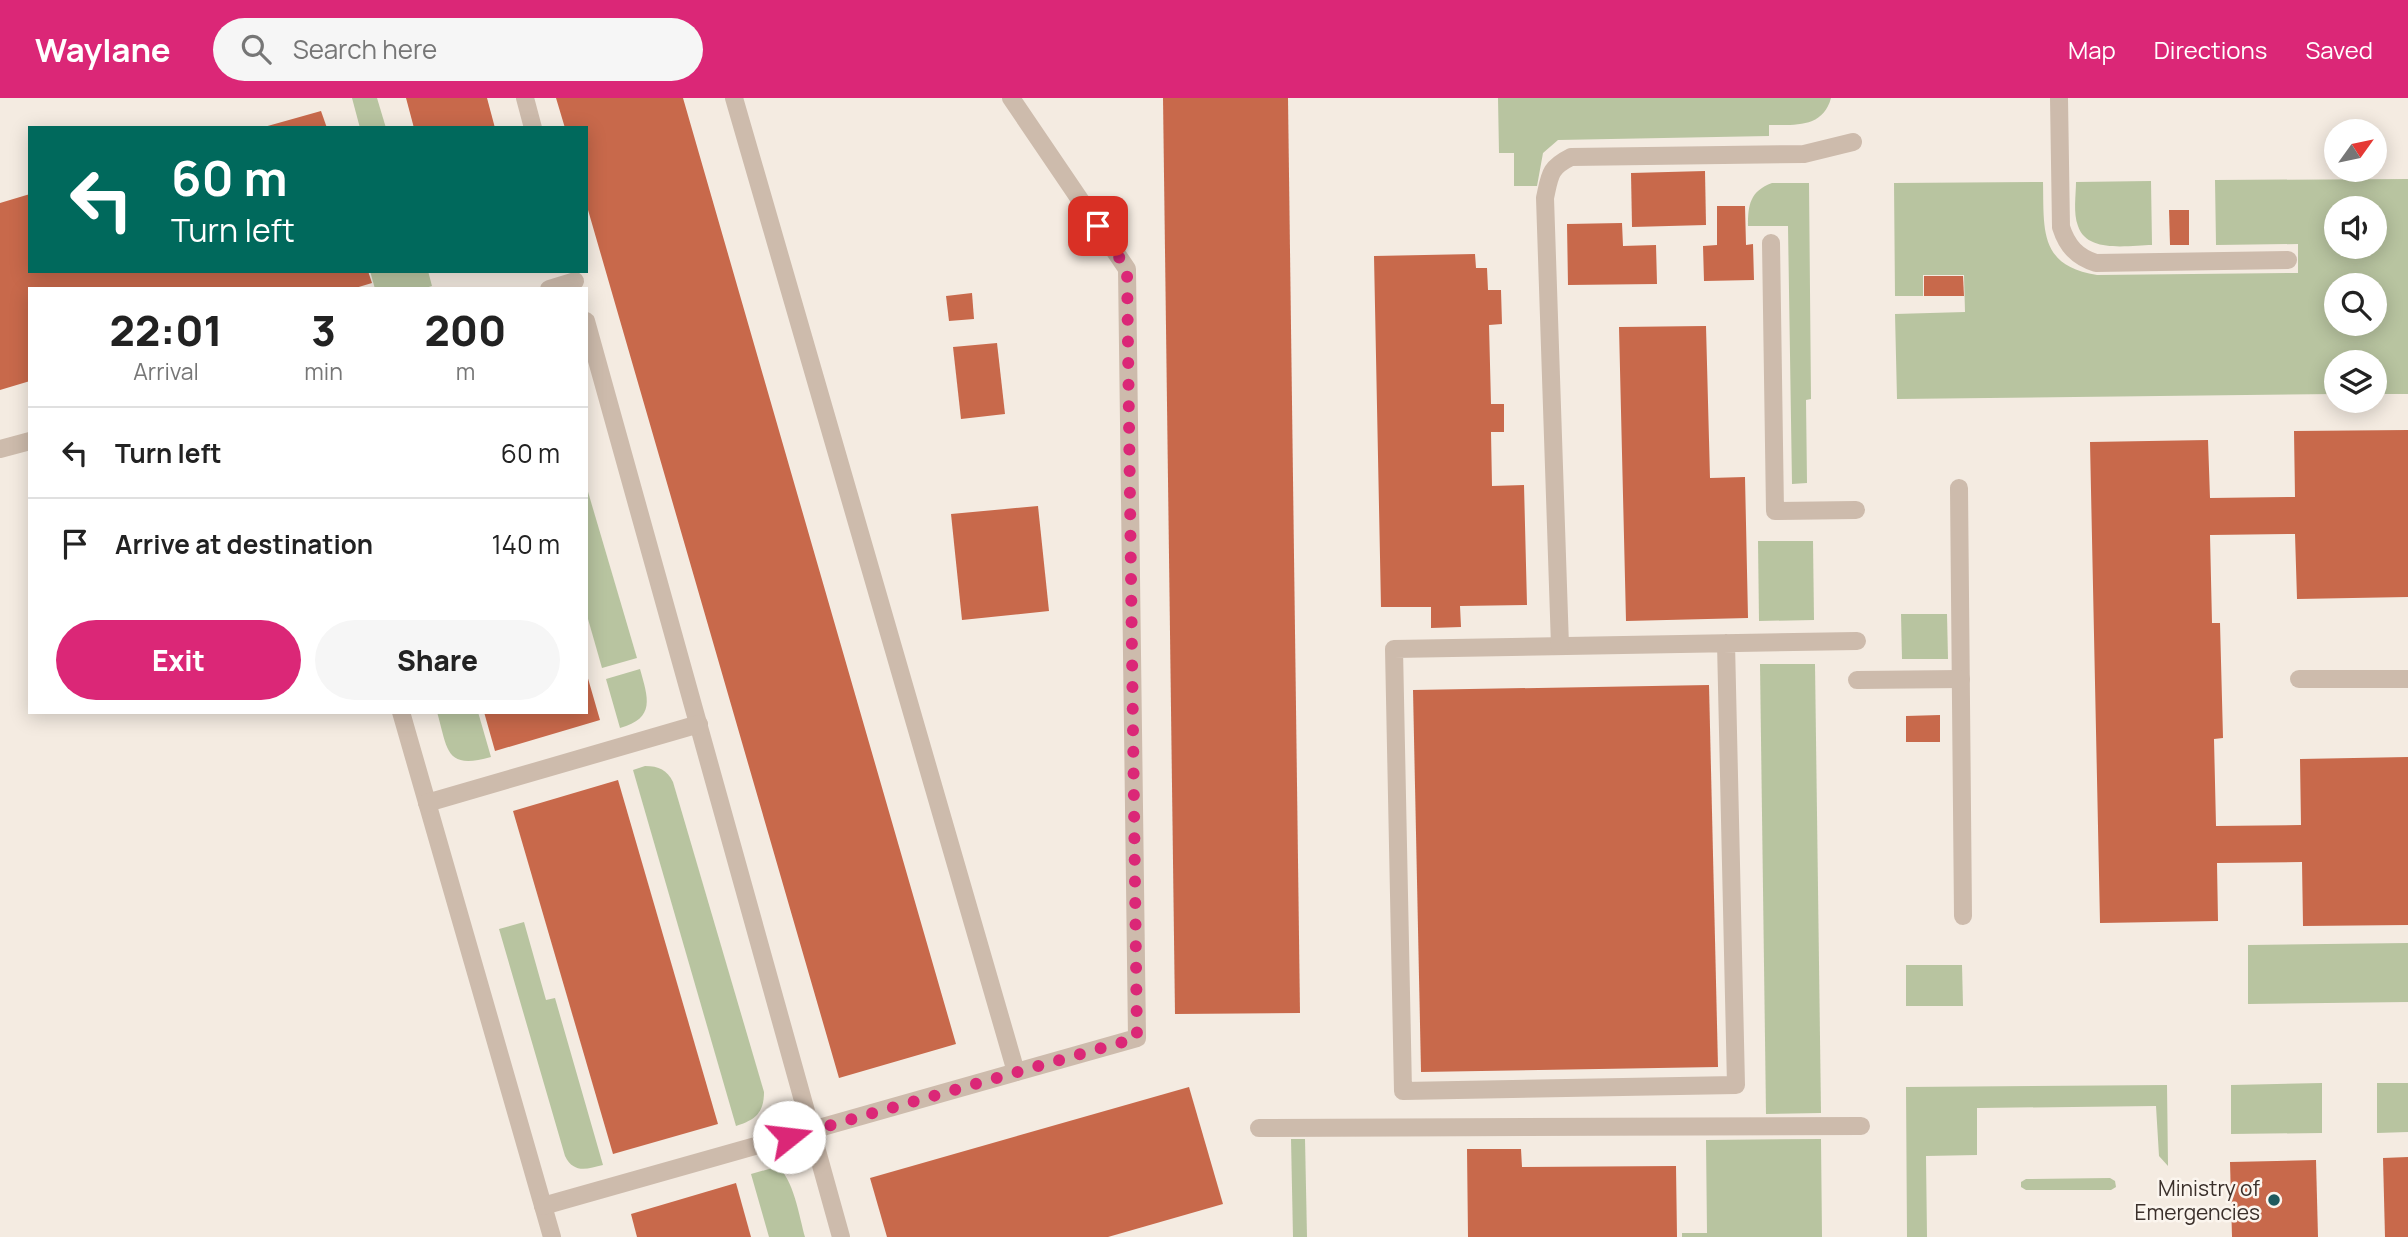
<!DOCTYPE html>
<style>
body{margin:0;font-family:Manrope,sans-serif;background:#f6f6f6;color:#222;height:100vh;display:flex;flex-direction:column;font-size:26px;white-space:nowrap}
*{box-sizing:border-box;margin:0}
p{font-size:23px;color:#767676}
.icon{flex:none;width:38px;height:38px;fill:none;stroke:currentColor;stroke-width:2;stroke-linecap:round;stroke-linejoin:round}
.map{position:relative;flex:1;overflow:hidden}
.details{position:absolute;left:28px;top:189px;width:560px;height:427px;display:flex;flex-direction:column;background:#fff;border-radius:0px;box-shadow:0 4px 18px #0003}
.details>*{flex:none}
.hud{position:absolute;left:28px;top:28px;width:560px;height:147px;border-radius:0px;box-shadow:0 4px 18px #0003;background:#00695c;color:#fff;overflow:hidden}
.needle{width:46px;rotate:57deg}
.fabs{position:absolute;left:2324px;top:21px;display:grid;gap:14px}
.fabs a{display:grid;place-items:center;width:63px;height:63px;border-radius:50%;background:#fff;box-shadow:0 4px 18px #0003;font-size:35px}
.pin{position:absolute;display:grid;place-items:center;width:60px;height:60px;color:#fff;margin:-30px;border-radius:14px;box-shadow:0 4px 10px #0006}
.me{position:absolute;width:77px;margin:-38px;rotate:74deg;stroke-linejoin:round;filter:drop-shadow(0 0 5px #0008)}
.turn{display:flex;align-items:center;gap:24px;height:147px;padding:0 28px;font-size:32px}
.turn .icon{width:91px;height:91px;stroke-width:2.5}
.turn b{display:block;font-size:49px;line-height:60px}
.eta{display:flex;justify-content:space-evenly;align-items:center;height:119px;text-align:center}
.eta b{font-size:42px;font-weight:800;line-height:49px}
.button{display:flex;gap:14px;margin-top:auto;padding:14px 28px}
.button a{flex:1;height:80px;border-radius:42px;background:#db2777;color:#fff;font-size:28px;font-weight:800;line-height:80px;text-align:center}
.button a+a{background:#f6f6f6;color:#222}
ul{padding:0;list-style:none}
li{display:flex;align-items:center;gap:21px;height:91px;padding:0 28px;border-top:2px solid #e0e0e0}
li div{flex:1}
li b{display:block;font-size:26px}
li em{font-style:normal}
header{display:flex;align-items:center;gap:42px;box-sizing:border-box;height:98px;padding:0 35px;background:#db2777;color:#fff}
header strong{font-size:33px}
nav{display:flex;gap:38px;margin-inline-start:auto;font-size:24px}
.search{width:490px;height:63px;background:#f6f6f6;display:flex;align-items:center;gap:18px;box-sizing:border-box;padding:0 24px;border-radius:38px;color:#767676;font-size:26px}
.map>svg:first-child{display:block}
.green{fill:#b8c4a0;fill-rule:evenodd}
.building{fill:#c8694b}
.lines{fill:none;stroke-linecap:round;stroke-linejoin:round}
.lane{stroke:#cdbbac;stroke-width:18}
.route{stroke:#db2777;stroke-width:12;stroke-dasharray:0 21.6}
.poi-dot{fill:#1f5a5e;stroke:#fbf5ee;stroke-width:2.5}
.labels{text-anchor:middle;dominant-baseline:central;stroke-width:5;stroke-linejoin:round;paint-order:stroke}
.poi-label{font-size:21px;fill:#3b302b;stroke:#fbf5ee;text-anchor:end}
</style>
<header>
<strong>Waylane</strong>
<div class="search"><svg class="icon" aria-label="search" viewBox="0 0 24 24"><circle cx="10" cy="10" r="6"/><path d="M15 15l6 6"/></svg>Search here</div>
<nav><a>Map</a><a>Directions</a><a>Saved</a></nav>
</header>
<div class="map">
<svg width="2408" height="1139" viewBox="0 0 2408 1139">
<rect width="100%" height="100%" fill="#f4ebe1"/>
<g class="green">
<polygon points="352,0 377,0 386,30 360,30"/>
<path d="M 1498,0 L 1831,0 C 1823,30 1795,27 1769,27 L 1769,38 L 1558,42 L 1543,55 L 1537,88 L 1514,88 L 1514,55 L 1499,55 Z"/>
<path d="M 2408,81 L 2408,296 L 2375,296 L 2375,264 L 2336,264 L 2336,296 L 1897,301 L 1895,216 L 1965,214 L 1964,177 L 1923,177 L 1923,198 L 1895,198 L 1894,85 L 2043,84 C 2044,132 2039,168 2097,177 L 2298,175 L 2298,146 L 2216,147 L 2215,82 ZM 2336,110 L 2375,110 L 2375,149 L 2336,149 ZM 2336,187 L 2375,187 L 2375,226 L 2336,226 Z"/>
<path d="M 2151,83 L 2152,147 C 2130,147 2087,156 2078,128 C 2073,115 2076,97 2076,84 Z"/>
<path d="M 1772,85 L 1809,85 L 1811,301 L 1806,302 L 1807,385 L 1792,386 L 1788,128 L 1748,128 C 1748,107 1750,93 1772,85 Z"/>
<polygon points="370,173 428,173 432,188 422,191 375,191"/>
<polygon points="586,387 637,560 602,570 586,514"/>
<polygon points="1758,443 1813,443 1814,522 1759,523"/>
<polygon points="1901,516 1947,516 1948,561 1902,561"/>
<polygon points="1760,566 1815,566 1821,1015 1766,1016"/>
<path d="M 640,571 C 648,600 656,620 620,630 L 606,581 Z"/>
<path d="M 437,614 L 478,614 L 491,659 C 445,672 448,652 437,614 Z"/>
<path d="M 645,668 C 659,668 667,672 673,684 L 764,994 C 764,1015 755,1022 736,1028 L 633,672 Z"/>
<path d="M 524,824 L 546,902 L 555,900 L 603,1067 C 587,1071 574,1076 565,1058 L 499,831 Z"/>
<polygon points="2408,845 2408,904 2248,906 2248,847"/>
<polygon points="1962,867 1963,908 1906,908 1906,867"/>
<polygon points="2322,985 2322,1035 2231,1036 2231,987"/>
<polygon points="2377,985 2408,985 2408,1034 2377,1035"/>
<polygon points="2167,987 2168,1068 2159,1058 2156,1008 1977,1010 1977,1057 1926,1058 1927,1139 1907,1139 1906,989"/>
<polygon points="1291,1041 1305,1041 1307,1139 1293,1139"/>
<polygon points="1821,1041 1822,1139 1682,1139 1682,1135 1707,1135 1706,1042"/>
<path d="M 776,1069 C 793,1076 800,1122 805,1139 L 769,1139 L 751,1076 Z"/>
<polygon points="2110,1080 2115,1083 2116,1089 2111,1092 2026,1092 2021,1089 2021,1084 2026,1081"/>
</g>
<g class="building">
<polygon points="406,0 487,0 495,30 414,30"/>
<polygon points="556,0 683,0 956,946 839,980 586,105 586,30 565,30"/>
<polygon points="1163,0 1288,0 1300,915 1175,916"/>
<polygon points="321,13 327,30 264,30 264,29"/>
<polygon points="1705,73 1706,127 1632,129 1631,75"/>
<polygon points="30,96 30,173 368,173 372,185 352,191 30,191 30,283 0,292 0,105"/>
<polygon points="1717,108 1745,108 1746,147 1753,146 1754,182 1704,183 1703,148 1717,147"/>
<polygon points="2169,112 2189,112 2189,147 2170,147"/>
<polygon points="1622,125 1623,148 1656,147 1657,186 1568,187 1567,126"/>
<polygon points="1475,156 1476,170 1487,170 1488,192 1501,192 1502,226 1489,227 1491,306 1504,306 1504,334 1491,334 1492,388 1524,387 1527,507 1460,508 1461,529 1431,530 1431,509 1381,509 1374,158"/>
<polygon points="1924,178 1963,178 1964,198 1924,198"/>
<polygon points="972,195 974,221 949,223 946,198"/>
<polygon points="1706,228 1710,380 1745,379 1748,520 1626,523 1619,229"/>
<polygon points="997,245 1005,316 961,321 953,249"/>
<polygon points="2408,332 2408,499 2297,501 2295,436 2210,437 2212,525 2220,525 2223,640 2214,641 2216,728 2301,727 2300,661 2408,659 2408,827 2303,828 2302,764 2217,765 2218,823 2100,825 2090,344 2208,342 2210,400 2295,399 2294,333"/>
<polygon points="1038,408 1049,513 962,522 951,416"/>
<polygon points="587,577 600,622 495,653 484,614 586,614"/>
<polygon points="1709,587 1718,969 1421,974 1413,592"/>
<polygon points="1940,617 1940,644 1906,644 1906,618"/>
<polygon points="618,682 718,1026 613,1056 513,713"/>
<polygon points="1189,989 1223,1106 1108,1139 887,1139 870,1080"/>
<polygon points="1467,1051 1521,1051 1522,1069 1676,1068 1677,1139 1468,1139"/>
<polygon points="2408,1059 2408,1139 2385,1139 2383,1060"/>
<polygon points="2316,1062 2318,1139 2232,1139 2230,1064"/>
<polygon points="736,1085 751,1139 637,1139 631,1116"/>
</g>
<g class="lines">
<g class="lane">
<polyline points="525,0 533,30"/>
<polyline points="734,0 1016,974"/>
<path d="M 2059,0 L 2061,129 C 2067,148 2077,159 2096,165 L 2288,162"/>
<polyline points="1771,145 1775,413 1856,412"/>
<polyline points="549,191 575,183"/>
<polyline points="586,223 841,1139"/>
<polyline points="0,351 30,343"/>
<polyline points="1959,390 1963,818"/>
<polyline points="1726,545 1736,987 1403,993 1394,551 1857,543"/>
<path d="M 1560,548 L 1545,100 C 1550,77 1549,70 1571,59 L 1804,56 L 1853,44"/>
<polyline points="2299,581 2408,581"/>
<polyline points="1857,582 1961,581"/>
<polyline points="401,614 552,1139"/>
<polyline points="427,705 699,626"/>
<polyline points="1259,1030 1861,1028"/>
<polyline points="543,1108 1137,940 1127,171 1011,0"/>
</g>
</g>
<g class="lines">
<polyline class="route" points="789,1039 1137,940 1127,171 1098,128"/>
</g>
<circle class="poi-dot" cx="2274" cy="1102" r="7"/>
<g class="labels">
<g class="poi-label">
<text x="2260" y="1090">Ministry of<tspan x="2260" dy="24">Emergencies</tspan></text>
</g>
</g>
</svg>
<div class="fabs">
<a><svg class="needle" viewBox="-14 -14 28 28"><path d="M0-13l5 13h-10z" fill="#e53935"/><path d="M0 13l5-13h-10z" fill="#767676"/></svg></a>
<a><svg class="icon" aria-label="sound" viewBox="0 0 24 24"><path d="M4 9h4l5-4v14l-5-4H4zM17 9q2 3 0 6"/></svg></a>
<a><svg class="icon" aria-label="search" viewBox="0 0 24 24"><circle cx="10" cy="10" r="6"/><path d="M15 15l6 6"/></svg></a>
<a><svg class="icon" aria-label="layers" viewBox="0 0 24 24"><path d="M12 4l9 5-9 5-9-5zM3 14l9 5 9-5"/></svg></a>
</div>
<div class="pin" style="left:1098px;top:128px;background:#d93025"><svg class="icon" aria-label="arrive" viewBox="0 0 24 24"><path d="M6 21V4h12l-3 4 3 4H6"/></svg></div>
<svg class="me" style="left:789px;top:1039px" viewBox="-20 -20 40 40"><circle r="19" fill="#fff"/><path d="M0-13L10 11 0 6-10 11z" fill="#db2777"/></svg>
<div class="hud">
<div class="turn"><svg class="icon" aria-label="left" viewBox="0 0 24 24"><path d="M17 20v-9H6M10 6l-5 5 5 5"/></svg><div><b>60 m</b>Turn left</div></div>
</div>
<section class="details">
<div class="eta">
<div><b>22:01</b><p>Arrival</p></div>
<div><b>3</b><p>min</p></div>
<div><b>200</b><p>m</p></div>
</div>
<ul>
<li><svg class="icon" aria-label="left" viewBox="0 0 24 24"><path d="M17 20v-9H6M10 6l-5 5 5 5"/></svg><div><b>Turn left</b></div><em>60 m</em></li>
<li><svg class="icon" aria-label="arrive" viewBox="0 0 24 24"><path d="M6 21V4h12l-3 4 3 4H6"/></svg><div><b>Arrive at destination</b></div><em>140 m</em></li>
</ul>
<div class="button"><a>Exit</a><a>Share</a></div>
</section>
</div>
